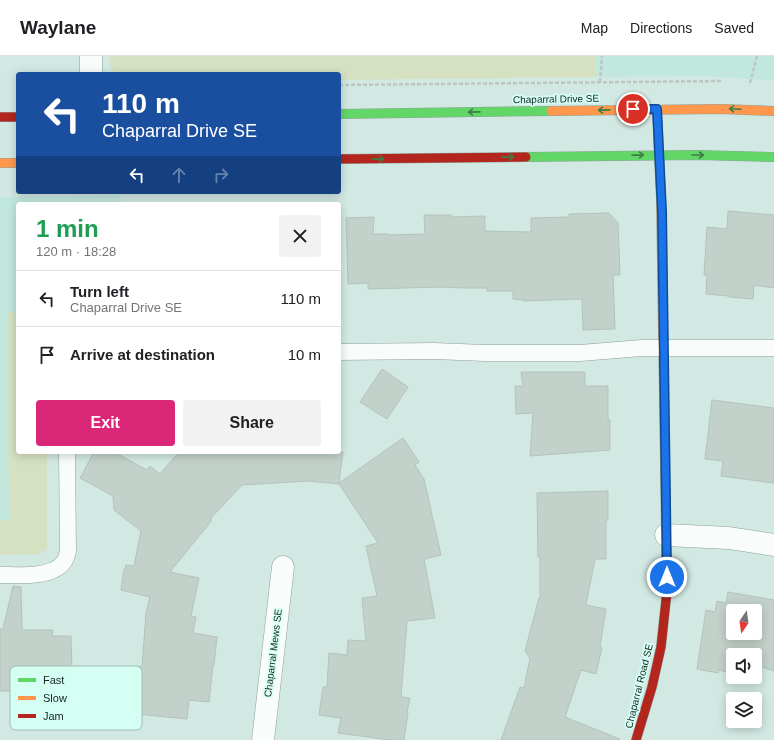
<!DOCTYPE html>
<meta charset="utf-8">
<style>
body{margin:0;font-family:Arial,sans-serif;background:#f2f2f2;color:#202124;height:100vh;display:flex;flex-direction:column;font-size:15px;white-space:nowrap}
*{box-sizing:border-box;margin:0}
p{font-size:13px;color:#757577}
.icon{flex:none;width:22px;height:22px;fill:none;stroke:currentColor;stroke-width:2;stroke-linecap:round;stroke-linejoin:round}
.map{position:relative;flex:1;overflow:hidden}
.details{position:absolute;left:16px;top:146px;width:325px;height:252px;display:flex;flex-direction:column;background:#fff;border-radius:4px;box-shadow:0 2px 10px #0003}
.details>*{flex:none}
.banner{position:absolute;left:16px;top:16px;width:325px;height:122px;border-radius:4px;box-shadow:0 2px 10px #0003;background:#1a4fa0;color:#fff;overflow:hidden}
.needle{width:26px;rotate:193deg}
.controls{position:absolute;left:726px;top:548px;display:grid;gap:8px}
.controls a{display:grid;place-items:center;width:36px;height:36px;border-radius:4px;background:#fff;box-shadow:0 2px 10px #0003;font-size:20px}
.pin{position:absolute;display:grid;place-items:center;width:34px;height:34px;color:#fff;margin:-17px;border:2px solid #fff;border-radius:50%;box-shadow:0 1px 4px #0007}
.me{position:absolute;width:44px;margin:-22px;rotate:0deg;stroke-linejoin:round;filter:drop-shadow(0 0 3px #0008)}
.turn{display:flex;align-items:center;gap:14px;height:84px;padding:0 20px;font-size:18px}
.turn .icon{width:52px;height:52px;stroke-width:2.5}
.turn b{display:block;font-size:28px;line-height:34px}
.lanes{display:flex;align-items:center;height:38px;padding:0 20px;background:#0003;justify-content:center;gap:20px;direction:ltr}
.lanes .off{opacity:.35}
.round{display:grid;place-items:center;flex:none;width:42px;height:42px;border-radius:4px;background:#f2f2f2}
.overview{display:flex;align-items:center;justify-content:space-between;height:68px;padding:0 20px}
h1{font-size:24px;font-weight:800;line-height:30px;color:#1e9e55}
.button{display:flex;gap:8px;margin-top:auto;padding:8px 20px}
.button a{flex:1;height:46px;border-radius:4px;background:#db2777;color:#fff;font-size:16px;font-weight:800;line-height:46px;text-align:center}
.button a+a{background:#f2f2f2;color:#202124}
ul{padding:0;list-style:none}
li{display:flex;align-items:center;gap:12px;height:56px;padding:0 20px;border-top:1px solid #e0e0e0}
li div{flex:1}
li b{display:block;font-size:15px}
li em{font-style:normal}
header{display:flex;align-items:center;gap:24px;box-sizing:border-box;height:56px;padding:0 20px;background:#fff;border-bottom:1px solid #e0e0e0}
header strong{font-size:19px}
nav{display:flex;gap:22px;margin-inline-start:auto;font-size:14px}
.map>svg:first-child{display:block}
.built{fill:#c2e7de}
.green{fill:#d6e1c2}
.building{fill:#c2d1c9;stroke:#b4c3bb;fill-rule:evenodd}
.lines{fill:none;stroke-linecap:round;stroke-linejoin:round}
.lane-casing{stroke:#8fa09c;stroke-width:17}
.street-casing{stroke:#8fa09c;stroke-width:23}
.fast-casing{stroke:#8fa09c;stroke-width:10}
.slow-casing{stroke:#8fa09c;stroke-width:10}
.jam-casing{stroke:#8fa09c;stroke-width:10}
.path{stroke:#bec6c4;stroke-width:2.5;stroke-dasharray:4 2;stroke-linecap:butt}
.lane{stroke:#f8fcfb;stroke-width:16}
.street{stroke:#f8fcfb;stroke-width:22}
.fast{stroke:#63d668;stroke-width:9}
.slow{stroke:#ff974d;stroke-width:9}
.jam{stroke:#b3261e;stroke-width:9}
.oneway{stroke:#3c7e44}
.route-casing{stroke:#114b97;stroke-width:10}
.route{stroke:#1a73e8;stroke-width:7}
.labels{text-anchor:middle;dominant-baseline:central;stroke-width:3.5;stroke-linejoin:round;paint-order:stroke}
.street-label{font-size:10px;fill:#152521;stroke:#d6fff4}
.key{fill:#d6fff4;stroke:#9cbeb5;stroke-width:1}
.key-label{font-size:11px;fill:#152521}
</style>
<header>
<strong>Waylane</strong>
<nav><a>Map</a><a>Directions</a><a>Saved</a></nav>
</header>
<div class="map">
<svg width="774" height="684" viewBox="0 0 774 684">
<rect width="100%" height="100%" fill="#d2e8e2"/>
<g class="built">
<polygon points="596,0 774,0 774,24 705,20 595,21"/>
<polygon points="121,139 121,148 18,148 18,396 47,396 47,493 38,498 0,499 0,141"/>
</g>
<g class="green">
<polygon points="110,0 596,0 595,21 339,24 339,18 114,18 110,8"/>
<polygon points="9,254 18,260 18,396 47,396 47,493 38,498 0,499 0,464 9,464 7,258"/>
</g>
<g class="building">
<polygon points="728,155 774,159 774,232 754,229 753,243 729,241 729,240 706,238 707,219 704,219 707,171 727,173"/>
<polygon points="609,157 618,167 620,219 613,219 615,273 583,274 582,243 523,245 523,244 513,243 513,235 487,235 487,232 464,232 441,231 368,233 368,227 348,228 346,162 374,161 373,178 388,178 389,179 425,178 424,159 452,159 452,161 485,160 485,175 531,176 531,162 569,161 569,158"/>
<polygon points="382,313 408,331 387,363 360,346"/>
<polygon points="521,316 585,316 585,330 608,330 608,364 610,364 610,394 530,400 533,357 516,358 515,330 523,330"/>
<polygon points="712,344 774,352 774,427 721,420 723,405 705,403"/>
<polygon points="403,382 419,406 415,409 424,423 441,499 424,503 435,562 407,565 401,641 410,642 407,656 408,656 404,684 390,684 338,677 341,662 319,659 323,631 327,631 329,597 347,599 348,584 366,585 362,542 377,540 366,490 378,487 339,428 308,425 242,429 210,463 212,464 170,516 199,522 191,560 196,561 193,577 217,581 214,609 213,609 209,646 189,644 187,663 127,657 129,633 135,634 137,610 142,611 146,557 150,541 121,534 124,513 125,513 126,509 134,510 141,475 114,454 113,440 80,422 94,396 114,396 147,414 150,410 160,418 179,396 343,396 339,427"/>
<polygon points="608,435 608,464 606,464 606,503 595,503 586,549 606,553 600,590 602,591 596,618 581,614 565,661 620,683 619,684 501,684 520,631 524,632 530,602 525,595 539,542 540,542 540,501 538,501 537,437"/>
<polygon points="13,530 21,531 22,574 53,574 52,580 71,580 72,616 78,616 78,651 47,651 47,635 0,635 0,573 3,573"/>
<path d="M 728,536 L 774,544 L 774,615 L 755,609 L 755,599 L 733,599 L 733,617 L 718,614 L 718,617 L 697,613 L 706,554 L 715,556 L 717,545 L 726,547 ZM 733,555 L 755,555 L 755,577 L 733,577 Z"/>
</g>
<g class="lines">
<g class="lane-casing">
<g id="lane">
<polyline points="339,296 434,295 485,297 580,297 642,292 774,292"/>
<path d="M 0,519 C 18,519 51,522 63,507 C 66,504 67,499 68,495 L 67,396"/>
</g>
</g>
<g class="street-casing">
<g id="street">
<polyline points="91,0 91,18"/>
<polyline points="666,479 729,482 774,489"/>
<polyline points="263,684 283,511"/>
</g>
</g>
<g class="fast-casing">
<g id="fast">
<polyline points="657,53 661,142"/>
<polyline points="339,58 551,55"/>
<polyline points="526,101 697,99 774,101"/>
</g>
</g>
<g class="slow-casing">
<g id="slow">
<polyline points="551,55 721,53 774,55"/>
<polyline points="0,107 18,107"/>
<polyline points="661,142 666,471"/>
</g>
</g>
<g class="jam-casing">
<g id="jam">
<polyline points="0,61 18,61"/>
<polyline points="339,103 526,101"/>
<polyline points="636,684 652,631 661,591 667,535 666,471"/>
</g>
</g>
<g class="path">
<polyline points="600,26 602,0"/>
<polyline points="750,27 757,0"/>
<polyline points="339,29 722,25"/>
</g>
<use href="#lane" class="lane"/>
<use href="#street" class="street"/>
<use href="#fast" class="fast"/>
<use href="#slow" class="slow"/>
<use href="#jam" class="jam"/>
</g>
<defs><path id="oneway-shaft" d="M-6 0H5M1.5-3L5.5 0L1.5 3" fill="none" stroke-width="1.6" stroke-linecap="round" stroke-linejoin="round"/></defs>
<g class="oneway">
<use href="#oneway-shaft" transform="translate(735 53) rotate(-177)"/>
<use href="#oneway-shaft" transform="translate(604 54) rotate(179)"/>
<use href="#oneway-shaft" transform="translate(474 56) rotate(179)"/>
<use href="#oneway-shaft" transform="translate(638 99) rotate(-1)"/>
<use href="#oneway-shaft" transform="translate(698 99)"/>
<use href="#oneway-shaft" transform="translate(508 101) rotate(-1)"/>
<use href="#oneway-shaft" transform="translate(378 103) rotate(-1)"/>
</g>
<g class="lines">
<g class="route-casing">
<polyline id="route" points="633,53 657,53 662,156 667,521"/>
</g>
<use href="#route" class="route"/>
</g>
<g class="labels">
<g class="street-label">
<text transform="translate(556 43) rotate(-1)">Chaparral Drive SE</text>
<text transform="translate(273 597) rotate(-83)">Chaparral Mews SE</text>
<text transform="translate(639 630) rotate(-76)">Chaparral Road SE</text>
</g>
</g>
<rect x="10" y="610" width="132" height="64" rx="6" class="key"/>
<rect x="18" y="622" width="18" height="4" fill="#63d668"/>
<rect x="18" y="640" width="18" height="4" fill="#ff974d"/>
<rect x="18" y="658" width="18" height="4" fill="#b3261e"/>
<g class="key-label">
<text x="43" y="628">Fast</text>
<text x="43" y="646">Slow</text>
<text x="43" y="664">Jam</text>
</g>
</svg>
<div class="controls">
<a><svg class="needle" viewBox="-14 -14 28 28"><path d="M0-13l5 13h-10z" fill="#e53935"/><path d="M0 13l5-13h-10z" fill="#757577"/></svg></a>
<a><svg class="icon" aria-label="sound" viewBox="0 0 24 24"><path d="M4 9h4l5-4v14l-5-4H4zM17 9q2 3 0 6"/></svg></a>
<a><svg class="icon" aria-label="layers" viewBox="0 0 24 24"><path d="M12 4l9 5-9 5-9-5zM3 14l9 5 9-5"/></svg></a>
</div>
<div class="pin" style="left:633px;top:53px;background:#d93025"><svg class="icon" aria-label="arrive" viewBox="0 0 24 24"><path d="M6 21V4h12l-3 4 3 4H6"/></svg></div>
<svg class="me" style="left:667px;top:521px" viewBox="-20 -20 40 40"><circle r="17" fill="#1a73e8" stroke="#fff" stroke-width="3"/><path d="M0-11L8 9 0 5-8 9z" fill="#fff"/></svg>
<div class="banner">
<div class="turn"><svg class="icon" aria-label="left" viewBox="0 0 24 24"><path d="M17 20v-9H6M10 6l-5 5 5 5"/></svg><div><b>110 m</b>Chaparral Drive SE</div></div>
<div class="lanes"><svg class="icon" aria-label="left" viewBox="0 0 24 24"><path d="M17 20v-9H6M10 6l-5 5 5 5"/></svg><svg class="icon off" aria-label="ahead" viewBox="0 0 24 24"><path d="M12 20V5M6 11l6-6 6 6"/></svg><svg class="icon off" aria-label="right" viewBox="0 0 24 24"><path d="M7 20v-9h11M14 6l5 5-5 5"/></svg></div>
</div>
<section class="details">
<div class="overview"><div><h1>1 min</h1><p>120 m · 18:28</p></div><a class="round"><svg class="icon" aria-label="close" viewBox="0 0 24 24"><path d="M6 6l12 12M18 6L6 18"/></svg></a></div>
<ul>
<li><svg class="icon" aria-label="left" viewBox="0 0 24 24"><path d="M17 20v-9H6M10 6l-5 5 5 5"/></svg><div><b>Turn left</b><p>Chaparral Drive SE</p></div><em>110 m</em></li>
<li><svg class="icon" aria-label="arrive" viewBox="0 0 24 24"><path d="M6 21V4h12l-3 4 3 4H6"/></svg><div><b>Arrive at destination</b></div><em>10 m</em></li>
</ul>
<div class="button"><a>Exit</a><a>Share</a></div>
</section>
</div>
